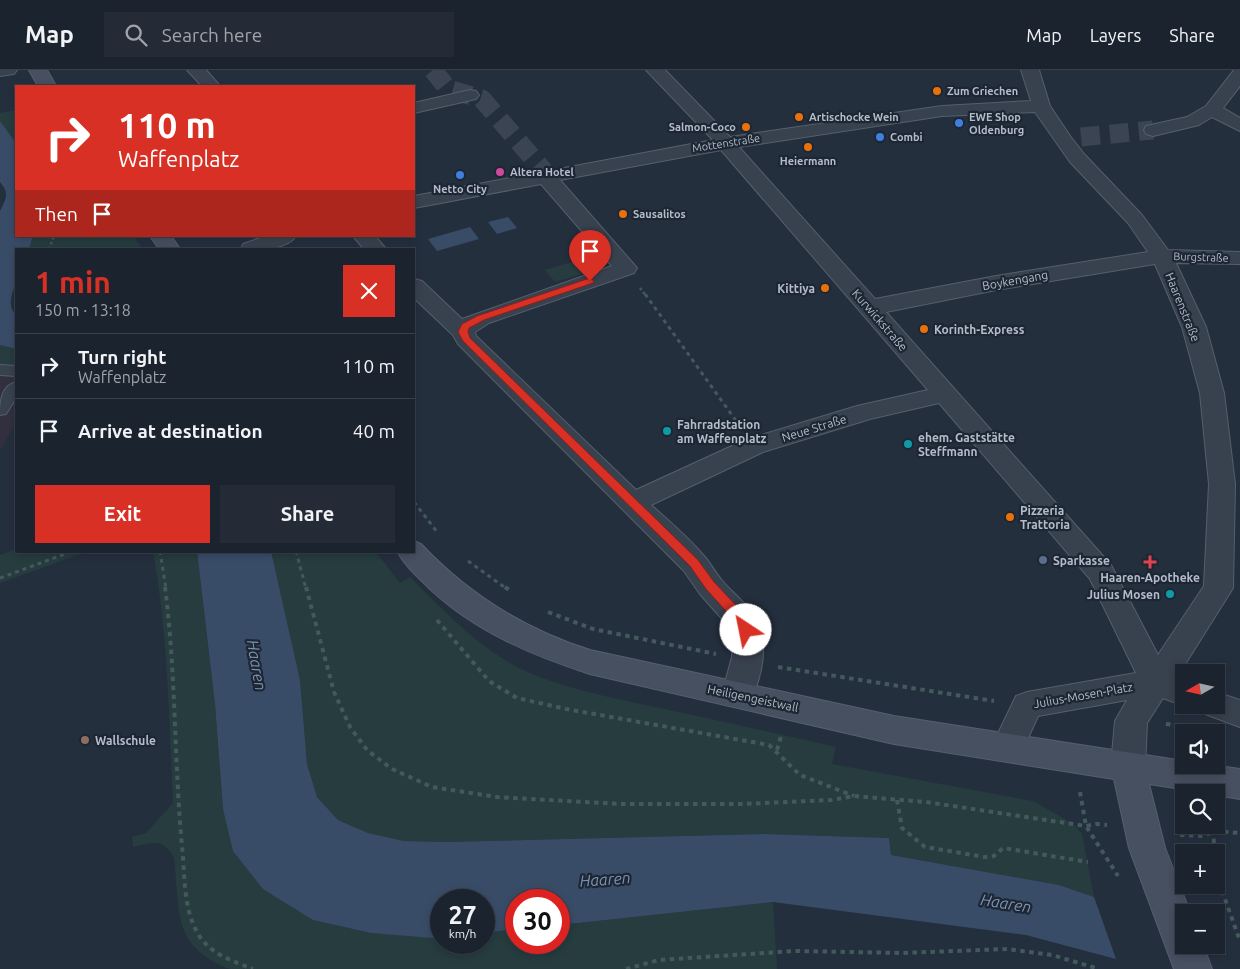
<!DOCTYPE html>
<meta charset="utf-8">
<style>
body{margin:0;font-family:Ubuntu,sans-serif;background:#242b36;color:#f1f3f6;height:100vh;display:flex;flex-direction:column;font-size:19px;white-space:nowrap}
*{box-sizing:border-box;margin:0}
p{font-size:16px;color:#a0a4aa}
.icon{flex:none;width:28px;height:28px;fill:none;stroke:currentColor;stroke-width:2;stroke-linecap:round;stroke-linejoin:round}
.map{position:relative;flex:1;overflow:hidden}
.details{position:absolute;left:15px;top:178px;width:400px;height:305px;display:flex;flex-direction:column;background:#1b232e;border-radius:0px;box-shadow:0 2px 8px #0003,0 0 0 1px #39404a}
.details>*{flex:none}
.top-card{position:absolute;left:15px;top:15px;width:400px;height:152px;border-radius:0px;box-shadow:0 2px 8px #0003,0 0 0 1px #39404a;background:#d93025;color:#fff;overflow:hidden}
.needle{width:32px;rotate:261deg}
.tools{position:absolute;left:1175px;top:594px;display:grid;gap:10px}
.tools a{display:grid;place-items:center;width:50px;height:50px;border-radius:0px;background:#1b232e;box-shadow:0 2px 8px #0003,0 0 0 1px #39404a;font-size:25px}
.speed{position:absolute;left:430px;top:819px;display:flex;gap:10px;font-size:25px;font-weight:700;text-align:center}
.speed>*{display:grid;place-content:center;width:65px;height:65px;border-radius:50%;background:#1b232e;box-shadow:0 2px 8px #0003,0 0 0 1px #39404a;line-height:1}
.speed small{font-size:12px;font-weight:400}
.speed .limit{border:8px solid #d22;background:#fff;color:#111}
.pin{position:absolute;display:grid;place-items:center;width:42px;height:42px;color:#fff;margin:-51px -21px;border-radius:50% 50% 50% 0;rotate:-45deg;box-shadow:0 0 5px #0007}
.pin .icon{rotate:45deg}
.me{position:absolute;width:55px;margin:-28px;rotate:326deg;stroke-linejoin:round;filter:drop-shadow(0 0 4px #0008)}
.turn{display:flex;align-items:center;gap:18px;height:105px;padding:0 20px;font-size:22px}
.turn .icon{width:65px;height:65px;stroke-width:2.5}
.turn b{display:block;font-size:35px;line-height:42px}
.then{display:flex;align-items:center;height:48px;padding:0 20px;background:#0003;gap:10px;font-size:19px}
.round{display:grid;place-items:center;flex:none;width:52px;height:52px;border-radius:0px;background:#242b36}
.headline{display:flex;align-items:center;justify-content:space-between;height:85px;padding:0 20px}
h1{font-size:30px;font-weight:700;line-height:38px;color:#d93025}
.action{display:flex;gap:10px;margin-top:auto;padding:10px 20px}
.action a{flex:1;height:58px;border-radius:0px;background:#d93025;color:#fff;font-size:20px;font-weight:700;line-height:58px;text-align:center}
.action a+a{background:#242b36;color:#f1f3f6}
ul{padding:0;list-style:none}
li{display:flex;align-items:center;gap:15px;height:65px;padding:0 20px;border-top:1px solid #39404a}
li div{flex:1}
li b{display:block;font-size:19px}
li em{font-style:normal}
header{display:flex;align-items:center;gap:30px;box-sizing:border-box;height:70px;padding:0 25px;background:#1b232e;border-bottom:1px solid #39404a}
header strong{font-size:24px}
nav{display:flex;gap:28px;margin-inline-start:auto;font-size:18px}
.search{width:350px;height:45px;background:#242b36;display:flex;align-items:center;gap:12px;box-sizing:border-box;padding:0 18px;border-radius:0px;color:#a0a4aa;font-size:19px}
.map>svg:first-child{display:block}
.medical{fill:#32303f}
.green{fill:#263c3f}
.water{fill:#394c67}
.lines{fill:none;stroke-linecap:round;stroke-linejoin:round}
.street-tunnel{stroke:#3a4453;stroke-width:19;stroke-dasharray:19 10;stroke-linecap:butt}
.lane-casing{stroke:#565f6c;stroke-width:2}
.street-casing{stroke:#565f6c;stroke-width:2}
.secondary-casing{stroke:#565f6c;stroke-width:2}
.path-far2{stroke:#44595c;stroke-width:2.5;stroke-dasharray:2.5 2.5;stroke-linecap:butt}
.path-far1{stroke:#44595c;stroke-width:3;stroke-dasharray:4 4;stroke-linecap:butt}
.path{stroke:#44595c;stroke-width:4;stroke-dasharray:4.5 4.5;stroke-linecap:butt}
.lane{fill:#38414e;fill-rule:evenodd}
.street{fill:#38414e;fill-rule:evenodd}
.secondary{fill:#465061;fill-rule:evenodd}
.route{fill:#d93025;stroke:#8d1f18}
.food-dot{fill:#e8710a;stroke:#1d2633;stroke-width:2}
.shop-dot{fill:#3f7fe0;stroke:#1d2633;stroke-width:2}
.hotel-dot{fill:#d1479c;stroke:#1d2633;stroke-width:2}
.culture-dot{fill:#0f9aa8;stroke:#1d2633;stroke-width:2}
.service-dot{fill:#5c6f8a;stroke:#1d2633;stroke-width:2}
.health-dot{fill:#e0444e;stroke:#1d2633;stroke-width:2}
.education-dot{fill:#8d6e63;stroke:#1d2633;stroke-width:2}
.labels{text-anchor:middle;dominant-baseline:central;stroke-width:4.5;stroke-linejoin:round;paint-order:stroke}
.far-poi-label{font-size:11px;font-weight:bold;fill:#b4bcc9;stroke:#1d2633;text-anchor:start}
.far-street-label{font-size:11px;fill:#b4bcc9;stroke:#1d2633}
.street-label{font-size:12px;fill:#b4bcc9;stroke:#1d2633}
.poi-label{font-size:12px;font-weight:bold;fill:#b4bcc9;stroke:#1d2633;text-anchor:start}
.near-water-label{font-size:16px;font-style:italic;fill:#7c92b1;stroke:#1d2633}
</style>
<header>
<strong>Map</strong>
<div class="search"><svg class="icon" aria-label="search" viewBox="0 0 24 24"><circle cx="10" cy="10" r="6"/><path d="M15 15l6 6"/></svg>Search here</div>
<nav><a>Map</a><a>Layers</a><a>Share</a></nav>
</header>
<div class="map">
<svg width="1240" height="899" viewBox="0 0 1240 899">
<rect width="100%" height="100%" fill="#242f3e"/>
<polygon class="medical" points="0,301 16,305 16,353 0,380"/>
<g class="green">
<polygon points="16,40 16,73 0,51 0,43"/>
<polygon points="33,166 133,166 143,179 29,179"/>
<polygon points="585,188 595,200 555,212 545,200"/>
<polygon points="0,275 16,279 16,305 0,301"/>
<polygon points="16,479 16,481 89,481 0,513 0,485"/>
<path d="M 153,481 L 197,481 L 215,634 L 223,739 L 313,850 L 371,863 L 441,867 L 441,872 L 484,872 L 484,863 L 516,859 L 516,872 L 559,872 L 559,855 L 773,832 L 777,899 L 230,899 C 171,877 180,840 174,788 C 163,767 152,773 133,777 L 132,767 L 146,763 L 173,733 C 169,649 168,564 153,481 Z"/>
<path d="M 271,481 L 375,481 L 400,513 L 410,507 C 443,540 476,575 517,597 C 560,618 609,627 655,637 C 716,650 776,663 836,677 L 832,694 L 1033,731 L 1072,753 L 1082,764 L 1094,827 L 1059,815 L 891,785 L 889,768 L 765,764 L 446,772 L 404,771 L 368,763 L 338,750 L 317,727 L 307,694 L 300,610 Z"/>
</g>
<g class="water">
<path d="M 0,51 L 16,73 L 16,166 L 33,166 L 29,179 L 16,179 C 16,189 18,201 16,211 C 13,223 6,236 16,245 L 16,279 L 0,275 L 0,141 C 6,128 10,124 0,112 Z"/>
<polygon points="508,147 517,158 497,164 488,152"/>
<polygon points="470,157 479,169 437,181 428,169"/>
<polygon points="197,481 271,481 300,610 307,694 317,727 338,750 368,763 404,771 446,772 765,764 889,768 891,785 1059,815 1094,827 1116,889 1026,865 773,832 559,855 559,830 516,830 516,859 484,863 484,830 441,830 441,867 433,868 371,863 313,850 263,819 233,781 223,739 215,634"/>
</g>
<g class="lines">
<g class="street-tunnel">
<polyline points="433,0 448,19 482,29 543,100 545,106"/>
<polyline points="1081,67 1153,60"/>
</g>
<g class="lane-casing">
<g id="lane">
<polygon points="0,295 16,296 16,306 0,305"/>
<path d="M 16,312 L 16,328 L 6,344 L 0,345 C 0,332 1,316 16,312 Z"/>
</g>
</g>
<g class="street-casing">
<g id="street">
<polygon points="0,0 17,0 14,4 0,6"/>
<polygon points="187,0 206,0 220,16 202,16"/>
<path d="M 646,0 L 665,0 L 730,67 L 942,36 L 1031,31 L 1021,0 L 1039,0 L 1050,36 L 1070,66 L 1084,84 L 1142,145 L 1168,180 L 1240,182 L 1240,194 L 1176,193 L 1206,257 L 1224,323 L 1235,414 L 1233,518 L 1177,607 L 1184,609 L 1184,635 L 1187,635 L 1184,636 L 1163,628 L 1147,653 L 1145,696 L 1140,706 L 1128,710 L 1116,706 L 1111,696 L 1115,651 L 1127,630 L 1038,646 L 1019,688 L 1007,692 L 995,688 L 991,678 L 1016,626 L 1027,622 L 1136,603 L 1090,509 L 939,333 L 870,349 L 763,382 L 651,435 C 669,451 688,467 704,486 C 710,492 714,501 720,508 C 729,520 742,529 751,542 C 771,568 763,606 749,633 L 738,637 L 727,633 L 722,624 L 732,587 L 733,567 L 730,558 L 700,524 L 684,501 L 458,274 L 453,265 L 414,228 L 414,209 L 422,211 L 462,249 L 612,196 L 541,114 L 414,138 L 414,126 L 713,70 ZM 1035,42 L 1070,92 L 1128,153 L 1148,182 L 996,206 L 875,229 L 739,77 L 942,46 ZM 721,80 L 928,320 L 857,336 L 745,370 L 636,420 L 476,266 L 475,262 L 489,253 L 634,203 L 637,198 L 560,110 ZM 1155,194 L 1182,257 L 1200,323 L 1209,414 L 1204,516 L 1158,585 L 1111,495 L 886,242 L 996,220 Z"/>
<polygon points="1234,0 1240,0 1240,16 1223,38 1240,48 1240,61 1212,47 1199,55 1153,66 1146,64 1144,60 1146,56 1187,47 1206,36"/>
<polygon points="470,20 476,21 479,25 476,29 414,43 414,33"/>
<path d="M 266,166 L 296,166 C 286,181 257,179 241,179 L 243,174 Z"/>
<polygon points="353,166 375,166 386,179 364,179"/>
<polygon points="1216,622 1240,630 1240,657 1205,644 1200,635 1216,635"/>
</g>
</g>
<g class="secondary-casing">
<g id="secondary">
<polygon points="29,0 47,0 56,16 38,16"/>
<polygon points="150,166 171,166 180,179 159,179"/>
<path d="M 414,471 L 421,474 C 468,524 524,559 590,580 L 894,646 L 1184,691 L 1184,695 L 1212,695 L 1240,699 L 1240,729 L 1216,725 L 1216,722 L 1201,722 L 1149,714 L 1165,778 L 1190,842 L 1184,842 L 1184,875 L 1203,875 L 1212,899 L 1174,899 L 1129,778 L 1114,709 L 894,674 L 590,604 C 531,585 475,561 430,519 C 418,507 405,496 397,481 L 414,481 Z"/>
</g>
</g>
<g class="path-far2">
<polyline points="49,179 54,166"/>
<polyline points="640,218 646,226"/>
</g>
<g class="path-far1">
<polyline points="645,224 739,355"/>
<polyline points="414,432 438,463"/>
<polyline points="160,481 166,519"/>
<polyline points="296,481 306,519"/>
<polyline points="468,491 507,519"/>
<polyline points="0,508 73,481"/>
</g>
<g class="path">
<path d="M 165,517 C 176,603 174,690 182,776 C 185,804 183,837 197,862 C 208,883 232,891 253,899"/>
<polyline points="306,517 334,622 350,657 367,680 392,699 432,717 497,727 621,734 743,734 831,730 854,726 926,732 1086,756 1096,754 1107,755"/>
<polyline points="505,517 512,522"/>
<polyline points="548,542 593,559 716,584"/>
<polyline points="437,550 489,611 517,628 566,639 769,675 800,705 854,726"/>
<polyline points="778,597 994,631"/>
<polyline points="1166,654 1193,657"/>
<polyline points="777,680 781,666"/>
<polyline points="1080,722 1086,756 1118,806"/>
<polyline points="897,730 902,758 925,777 984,787 994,786 1003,778 1088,792"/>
<polyline points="1180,765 1204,766 1215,761 1240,763"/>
<polyline points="1213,782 1215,755"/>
<polyline points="1216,804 1240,871"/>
<polyline points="626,899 659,890 794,881 902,883 1007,879 1052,885 1099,899"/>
</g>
<use href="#lane" class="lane"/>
<use href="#street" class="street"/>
<use href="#secondary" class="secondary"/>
</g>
<polygon class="route" points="590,208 594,211 593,213 484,250 469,258 468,262 470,268 698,490 714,512 746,546 752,560 750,563 741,563 736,552 706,519 690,496 463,271 458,262 462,254 477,246"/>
<g class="food-dot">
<circle cx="937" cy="21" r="5"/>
<circle cx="799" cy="47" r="5"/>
<circle cx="746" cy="57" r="5"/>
<circle cx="808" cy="77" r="5"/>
<circle cx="623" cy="144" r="5"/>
<circle cx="825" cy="218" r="5"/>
<circle cx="924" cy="259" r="5"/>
<circle cx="1010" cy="447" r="5"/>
</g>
<g class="shop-dot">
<circle cx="959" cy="53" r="5"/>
<circle cx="880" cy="67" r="5"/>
<circle cx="460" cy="105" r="5"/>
</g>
<circle class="hotel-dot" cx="500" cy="102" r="5"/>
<g class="culture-dot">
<circle cx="667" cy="361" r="5"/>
<circle cx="908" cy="374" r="5"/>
<circle cx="1170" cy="524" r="5"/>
</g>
<circle class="service-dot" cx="1043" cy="490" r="5"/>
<path class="health-dot" d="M1147.5 484.5h5v5h5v5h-5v5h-5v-5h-5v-5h5z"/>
<circle class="education-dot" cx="85" cy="670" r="5"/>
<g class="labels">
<g class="far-poi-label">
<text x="947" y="21">Zum Griechen</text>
<text x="809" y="47">Artischocke Wein</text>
<text x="969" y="47">EWE Shop<tspan x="969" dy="13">Oldenburg</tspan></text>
<text x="736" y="57" text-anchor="end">Salmon-Coco</text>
<text x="890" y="67">Combi</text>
<text x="808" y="91" text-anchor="middle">Heiermann</text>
<text x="510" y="102">Altera Hotel</text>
<text x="460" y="119" text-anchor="middle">Netto City</text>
<text x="633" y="144">Sausalitos</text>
</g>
<g class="far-street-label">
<text transform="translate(726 73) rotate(-9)">Mottenstraße</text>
<text transform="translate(1201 187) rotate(2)">Burgstraße</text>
</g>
<g class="street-label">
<text transform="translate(1015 210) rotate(-10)">Boykengang</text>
<text transform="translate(1183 237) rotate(68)">Haarenstraße</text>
<text transform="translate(880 250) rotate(49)">Kurwickstraße</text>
<text transform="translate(814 358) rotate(-17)">Neue Straße</text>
<text transform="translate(1083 625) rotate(-10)">Julius-Mosen-Platz</text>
<text transform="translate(753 628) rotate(12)">Heiligengeistwall</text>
</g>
<g class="poi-label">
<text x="815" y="218" text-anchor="end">Kittiya</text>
<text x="934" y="259">Korinth-Express</text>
<text x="677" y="354">Fahrradstation<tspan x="677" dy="14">am Waffenplatz</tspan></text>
<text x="918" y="367">ehem. Gaststätte<tspan x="918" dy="14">Steffmann</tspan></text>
<text x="1020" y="440">Pizzeria<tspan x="1020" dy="14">Trattoria</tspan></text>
<text x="1053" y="490">Sparkasse</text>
<text x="1150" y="507" text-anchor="middle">Haaren-Apotheke</text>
<text x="1160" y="524" text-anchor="end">Julius Mosen</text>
<text x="95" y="670">Wallschule</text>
</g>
<g class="near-water-label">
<text transform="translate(257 595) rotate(80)">Haaren</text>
<text transform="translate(605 809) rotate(-4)">Haaren</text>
<text transform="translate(1006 833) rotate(9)">Haaren</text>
</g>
</g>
</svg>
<div class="tools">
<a><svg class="needle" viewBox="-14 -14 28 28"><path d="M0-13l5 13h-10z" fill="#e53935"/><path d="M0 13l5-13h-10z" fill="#a0a4aa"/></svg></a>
<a><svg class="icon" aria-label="sound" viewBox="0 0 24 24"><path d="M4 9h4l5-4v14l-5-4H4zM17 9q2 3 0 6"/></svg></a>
<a><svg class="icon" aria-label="search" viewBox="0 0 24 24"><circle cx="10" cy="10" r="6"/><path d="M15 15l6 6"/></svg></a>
<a>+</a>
<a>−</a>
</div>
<div class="speed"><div>27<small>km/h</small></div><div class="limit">30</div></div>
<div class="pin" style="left:590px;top:211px;background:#d93025"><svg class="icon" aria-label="arrive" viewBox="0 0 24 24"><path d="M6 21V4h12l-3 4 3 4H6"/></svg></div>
<svg class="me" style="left:746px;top:560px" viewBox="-20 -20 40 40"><circle r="19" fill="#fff"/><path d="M0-13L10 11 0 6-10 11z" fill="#d93025"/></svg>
<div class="top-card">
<div class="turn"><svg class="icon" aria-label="right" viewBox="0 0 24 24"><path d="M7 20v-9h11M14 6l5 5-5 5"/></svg><div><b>110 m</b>Waffenplatz</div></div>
<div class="then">Then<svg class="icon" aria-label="arrive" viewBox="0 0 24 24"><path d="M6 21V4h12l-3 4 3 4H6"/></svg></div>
</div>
<section class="details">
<div class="headline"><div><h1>1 min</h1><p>150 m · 13:18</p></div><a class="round" style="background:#d93025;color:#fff"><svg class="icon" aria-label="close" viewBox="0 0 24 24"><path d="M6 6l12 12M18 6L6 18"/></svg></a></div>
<ul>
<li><svg class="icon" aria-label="right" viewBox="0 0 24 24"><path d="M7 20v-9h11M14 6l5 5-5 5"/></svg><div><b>Turn right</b><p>Waffenplatz</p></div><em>110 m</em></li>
<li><svg class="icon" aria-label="arrive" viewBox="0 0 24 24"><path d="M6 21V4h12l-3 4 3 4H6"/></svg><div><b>Arrive at destination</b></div><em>40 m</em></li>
</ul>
<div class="action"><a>Exit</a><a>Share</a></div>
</section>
</div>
